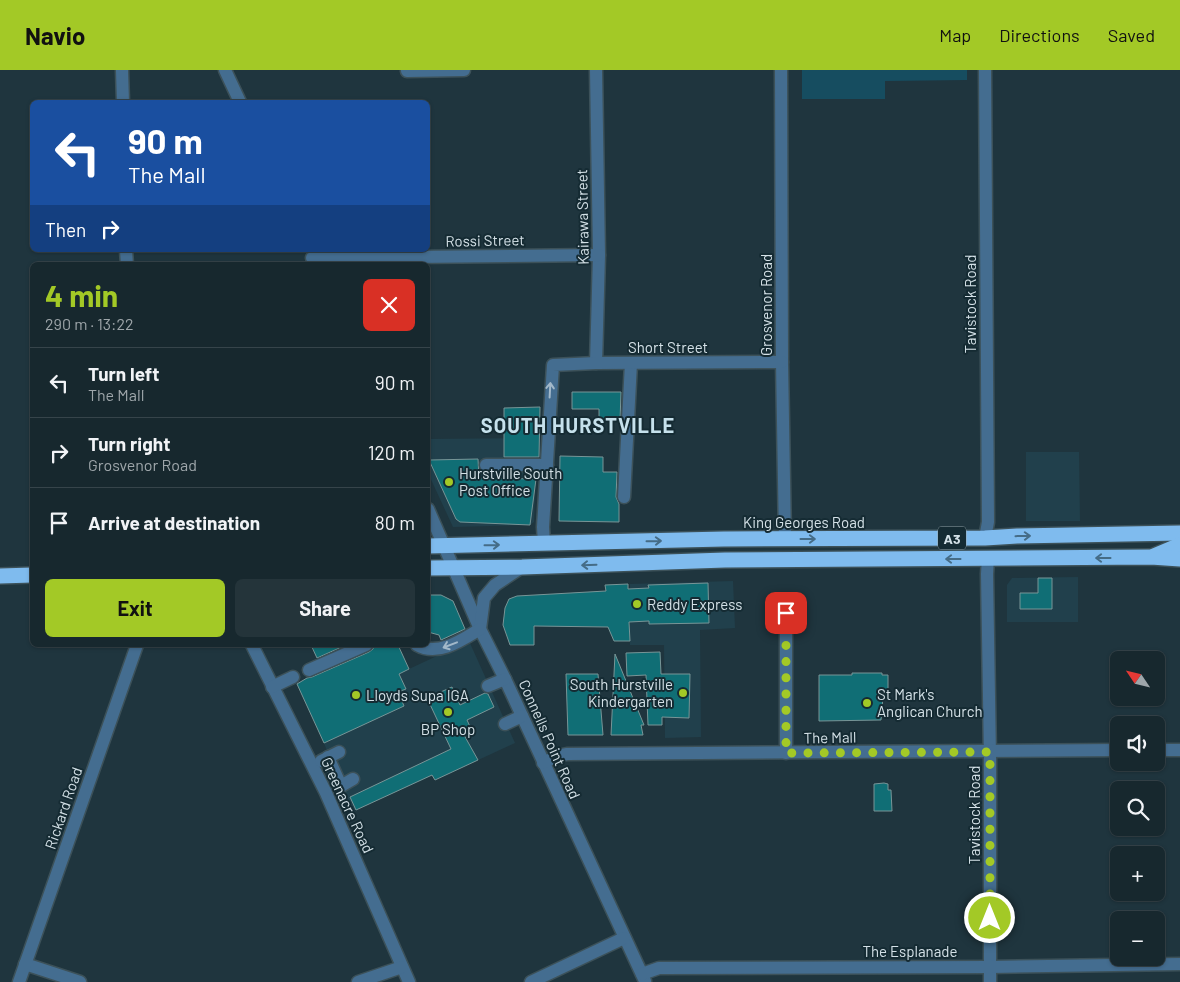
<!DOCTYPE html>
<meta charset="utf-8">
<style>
body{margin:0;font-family:Barlow,sans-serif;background:#24343a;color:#f1f3f6;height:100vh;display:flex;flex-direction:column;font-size:19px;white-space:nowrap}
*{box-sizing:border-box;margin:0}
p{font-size:16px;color:#9ea6aa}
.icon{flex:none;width:28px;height:28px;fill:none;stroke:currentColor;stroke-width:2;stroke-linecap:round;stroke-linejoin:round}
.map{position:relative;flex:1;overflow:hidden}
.drawer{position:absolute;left:30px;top:192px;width:400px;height:385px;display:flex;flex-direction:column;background:#17282e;border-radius:8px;box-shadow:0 1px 4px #0004,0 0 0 1px #36444a}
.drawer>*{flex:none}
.hud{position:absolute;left:30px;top:30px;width:400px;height:152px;border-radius:8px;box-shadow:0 1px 4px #0004,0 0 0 1px #36444a;background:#1a4fa0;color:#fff;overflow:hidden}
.needle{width:32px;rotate:305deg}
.tools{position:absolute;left:1110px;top:581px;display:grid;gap:10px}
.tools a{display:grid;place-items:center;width:55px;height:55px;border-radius:8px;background:#17282e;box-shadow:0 1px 4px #0004,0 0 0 1px #36444a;font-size:25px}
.pin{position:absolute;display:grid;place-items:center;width:42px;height:42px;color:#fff;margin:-21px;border-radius:10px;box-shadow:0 2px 8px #0006}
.me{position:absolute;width:55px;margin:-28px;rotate:0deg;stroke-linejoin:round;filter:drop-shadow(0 0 4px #0008)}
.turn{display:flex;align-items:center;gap:18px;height:105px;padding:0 15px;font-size:22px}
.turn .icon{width:65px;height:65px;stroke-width:2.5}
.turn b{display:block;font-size:35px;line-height:42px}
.then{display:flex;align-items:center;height:48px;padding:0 15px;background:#0003;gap:10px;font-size:19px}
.round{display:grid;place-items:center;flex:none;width:52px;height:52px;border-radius:8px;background:#24343a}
.headline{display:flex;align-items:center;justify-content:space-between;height:85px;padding:0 15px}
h1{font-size:30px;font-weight:700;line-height:38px;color:#a3c926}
.button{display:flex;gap:10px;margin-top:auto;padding:10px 15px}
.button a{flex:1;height:58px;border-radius:8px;background:#a3c926;color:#111;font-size:20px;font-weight:700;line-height:58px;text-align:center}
.button a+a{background:#24343a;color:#f1f3f6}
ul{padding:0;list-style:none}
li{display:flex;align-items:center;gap:15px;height:70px;padding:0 15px;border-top:1px solid #36444a}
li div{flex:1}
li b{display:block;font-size:19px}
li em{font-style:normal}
header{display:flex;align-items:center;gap:30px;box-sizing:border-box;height:70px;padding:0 25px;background:#a3c926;color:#111}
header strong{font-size:24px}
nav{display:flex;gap:28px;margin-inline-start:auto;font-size:18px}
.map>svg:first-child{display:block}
.built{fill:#21404c}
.green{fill:#164d60}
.building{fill:#106e75;stroke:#789597}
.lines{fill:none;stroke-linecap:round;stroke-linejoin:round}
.minor-casing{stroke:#3c5159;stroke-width:15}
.highway-casing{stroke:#3c5159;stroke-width:18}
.minor{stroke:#446d90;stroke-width:12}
.highway{stroke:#7fbbee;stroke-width:15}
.oneway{stroke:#a2b8c9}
.oneway2{stroke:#456c87}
.route{stroke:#a3c926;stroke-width:9;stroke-dasharray:0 16.2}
.poi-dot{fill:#a3c926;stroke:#152b33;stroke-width:2}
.labels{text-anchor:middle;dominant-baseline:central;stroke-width:4;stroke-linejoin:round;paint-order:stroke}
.shield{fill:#152b33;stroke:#9baab1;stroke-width:1}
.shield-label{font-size:14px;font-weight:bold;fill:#d4e1e7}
.street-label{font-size:15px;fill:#d4e1e7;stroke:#152b33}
.poi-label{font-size:15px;fill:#d4e1e7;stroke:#152b33;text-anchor:start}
.district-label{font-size:20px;font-weight:bold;letter-spacing:1px;fill:#c6e1ec;stroke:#152b33}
</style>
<header>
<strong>Navio</strong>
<nav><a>Map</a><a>Directions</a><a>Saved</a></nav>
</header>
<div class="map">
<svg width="1180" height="912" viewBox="0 0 1180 912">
<rect width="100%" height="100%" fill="#1f353e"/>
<g class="built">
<polygon points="537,368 534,452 530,455 453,457 428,403 428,369"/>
<polygon points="1026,382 1079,382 1080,451 1026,451"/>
<polygon points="1078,507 1078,552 1007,552 1007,515 1012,508"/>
<polygon points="733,511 735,558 700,560 701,667 665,668 664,575 630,575 630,514"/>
<polygon points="469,571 515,673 435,710 432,706 351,742 324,673 296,613 373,578 373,575 398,575 409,599"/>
</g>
<polygon class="green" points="802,0 967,0 967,10 885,11 885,29 802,29"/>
<g class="building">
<polygon points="572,322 621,322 620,351 599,351 599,339 572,339"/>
<polygon points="540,337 539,387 504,387 504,338"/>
<polygon points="560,386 603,387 603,402 617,402 616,427 619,434 619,452 559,451"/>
<polygon points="478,389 479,408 536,409 530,455 460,452 456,449 429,390"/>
<polygon points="1038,508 1052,508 1052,539 1020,539 1020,523 1038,523"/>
<polygon points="708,513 709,553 649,554 649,551 629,552 630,571 614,571 608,557 534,556 534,575 510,575 503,555 505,538 509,529 517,526 606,521 605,515 628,514 628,519 649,518 648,515"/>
<polygon points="428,525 441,525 453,531 465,559 441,570 439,565 428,562"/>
<polygon points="311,575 346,575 317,588"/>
<polygon points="374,575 398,575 409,599 399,604 406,619 398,622 404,636 324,673 297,614 307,608 312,607 369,582 373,579"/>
<polygon points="660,582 661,604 690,604 689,648 662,647 662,655 648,655 646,605 627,606 626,583"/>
<polygon points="615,584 644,655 641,655 643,665 611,665"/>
<polygon points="852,603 882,603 882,605 888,605 888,626 883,627 881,650 819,651 819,605 852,605"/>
<polygon points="566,604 598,604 603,665 568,665"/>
<polygon points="452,617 460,635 485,623 488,624 494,637 467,650 472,661 464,665 478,690 435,710 432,705 356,740 350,727 451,679 427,628"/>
<polygon points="884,713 888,714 888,720 891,720 892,741 874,741 874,714"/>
</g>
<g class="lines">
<g class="minor-casing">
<g id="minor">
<polyline points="122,0 123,32"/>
<polyline points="225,0 240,32"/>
<polyline points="596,0 599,185 596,293"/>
<polyline points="781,0 782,292 785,469"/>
<polyline points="407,1 464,0"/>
<polyline points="126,180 127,195"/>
<polyline points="312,188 599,185"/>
<polyline points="486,395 547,395"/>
<polyline points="624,427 631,293"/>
<polyline points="428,439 480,559 505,609 645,911"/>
<polyline points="985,468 988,452 985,0"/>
<polyline points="544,474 543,457 553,295 596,293 782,292"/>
<polyline points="988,488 987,504 990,688 990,912"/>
<polyline points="786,543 786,683"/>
<polyline points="480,559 484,528 495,515 522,497"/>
<polyline points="252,575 326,723 409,912"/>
<path d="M 417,575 C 438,587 462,570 480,559"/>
<polyline points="309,600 366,575"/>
<polyline points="488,616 505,609"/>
<polyline points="272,617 293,607"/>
<polyline points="505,654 522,646"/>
<polyline points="1156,680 1180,680"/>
<polyline points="328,687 341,716 353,709"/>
<polyline points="321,691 339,682"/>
<polyline points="543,693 557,686 567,684 1119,680"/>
<polyline points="25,894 80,912"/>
<polyline points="642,904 659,898 990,897 1180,894"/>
<polyline points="19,912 137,575"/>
<polyline points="358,912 402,897"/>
<polyline points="531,912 624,868"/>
</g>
</g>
<g class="highway-casing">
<g id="highway">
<polyline points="428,476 724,469 985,468 1017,466 1180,463"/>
<polyline points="1154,486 1180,475"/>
<polyline points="428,498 522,497 725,490 1151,487 1180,489"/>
<polyline points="0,506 32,505"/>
</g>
</g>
<use href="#minor" class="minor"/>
<use href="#highway" class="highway"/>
</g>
<defs><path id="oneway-shaft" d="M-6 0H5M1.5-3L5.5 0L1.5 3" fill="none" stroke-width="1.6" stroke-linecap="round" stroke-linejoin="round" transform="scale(1.25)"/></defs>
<g class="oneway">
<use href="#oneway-shaft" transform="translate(550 320) rotate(-87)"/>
<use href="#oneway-shaft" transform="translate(450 575) rotate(159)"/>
</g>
<g class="oneway2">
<use href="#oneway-shaft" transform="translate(1023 466) rotate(-1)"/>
<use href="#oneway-shaft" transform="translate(808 469)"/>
<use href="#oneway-shaft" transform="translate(654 471) rotate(-1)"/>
<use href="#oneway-shaft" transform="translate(492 475) rotate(-1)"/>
<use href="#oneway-shaft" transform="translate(1103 488) rotate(180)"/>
<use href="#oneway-shaft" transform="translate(953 489) rotate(180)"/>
<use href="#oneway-shaft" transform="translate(589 495) rotate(178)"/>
</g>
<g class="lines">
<polyline class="route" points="786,543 786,683 990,682 990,848"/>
</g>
<g class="poi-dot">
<circle cx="449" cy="412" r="5"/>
<circle cx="637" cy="534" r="5"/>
<circle cx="683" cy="623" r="5"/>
<circle cx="356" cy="625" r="5"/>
<circle cx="867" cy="633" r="5"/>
<circle cx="448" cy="642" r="5"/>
</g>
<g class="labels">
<rect class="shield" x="938" y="456.5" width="28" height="23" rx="4"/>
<g class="shield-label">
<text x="952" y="468">A3</text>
</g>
<g class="street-label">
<text transform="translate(582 147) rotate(-91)">Kairawa Street</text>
<text transform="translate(485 170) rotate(-1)">Rossi Street</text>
<text transform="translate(970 234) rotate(-90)">Tavistock Road</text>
<text transform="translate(766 235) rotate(-90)">Grosvenor Road</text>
<text x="668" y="277">Short Street</text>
<text x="804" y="452">King Georges Road</text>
<text transform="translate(830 667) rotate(-1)">The Mall</text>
<text transform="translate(550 669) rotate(66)">Connells Point Road</text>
<text transform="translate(348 735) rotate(65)">Greenacre Road</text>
<text transform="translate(63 738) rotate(-71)">Rickard Road</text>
<text transform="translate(974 745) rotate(-90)">Tavistock Road</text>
<text x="910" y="881">The Esplanade</text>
</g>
<g class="poi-label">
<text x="459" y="403">Hurstville South<tspan x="459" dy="17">Post Office</tspan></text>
<text x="647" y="534">Reddy Express</text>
<text x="673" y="614" text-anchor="end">South Hurstville<tspan x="673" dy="17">Kindergarten</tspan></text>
<text x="877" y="624">St Mark's<tspan x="877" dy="17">Anglican Church</tspan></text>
<text x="366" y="625">Lloyds Supa IGA</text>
<text x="448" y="659" text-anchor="middle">BP Shop</text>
</g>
<g class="district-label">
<text x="578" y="355">SOUTH HURSTVILLE</text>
</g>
</g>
</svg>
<div class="tools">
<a><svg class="needle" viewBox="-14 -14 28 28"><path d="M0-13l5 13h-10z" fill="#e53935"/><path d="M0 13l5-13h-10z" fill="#9ea6aa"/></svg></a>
<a><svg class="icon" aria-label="sound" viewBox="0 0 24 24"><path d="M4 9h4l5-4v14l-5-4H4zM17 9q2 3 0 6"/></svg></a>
<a><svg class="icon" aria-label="search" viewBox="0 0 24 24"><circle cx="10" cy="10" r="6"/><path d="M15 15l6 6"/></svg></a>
<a>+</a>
<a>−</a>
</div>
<div class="pin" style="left:786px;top:543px;background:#d93025"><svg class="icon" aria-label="arrive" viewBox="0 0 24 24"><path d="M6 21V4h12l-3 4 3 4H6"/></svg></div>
<svg class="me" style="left:990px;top:848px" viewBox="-20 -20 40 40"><circle r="17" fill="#a3c926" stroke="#fff" stroke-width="3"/><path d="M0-11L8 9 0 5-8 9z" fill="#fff"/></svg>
<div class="hud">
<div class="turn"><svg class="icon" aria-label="left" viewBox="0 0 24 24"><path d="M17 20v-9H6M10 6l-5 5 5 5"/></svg><div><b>90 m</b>The Mall</div></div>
<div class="then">Then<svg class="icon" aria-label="right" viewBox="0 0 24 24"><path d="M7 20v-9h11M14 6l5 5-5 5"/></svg></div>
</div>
<section class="drawer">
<div class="headline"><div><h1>4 min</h1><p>290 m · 13:22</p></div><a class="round" style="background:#d93025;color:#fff"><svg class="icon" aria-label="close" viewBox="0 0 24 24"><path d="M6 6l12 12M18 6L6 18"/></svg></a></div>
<ul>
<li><svg class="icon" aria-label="left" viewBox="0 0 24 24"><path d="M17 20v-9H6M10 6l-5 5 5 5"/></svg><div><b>Turn left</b><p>The Mall</p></div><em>90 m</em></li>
<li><svg class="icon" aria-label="right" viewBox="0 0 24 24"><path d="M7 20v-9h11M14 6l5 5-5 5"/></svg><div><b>Turn right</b><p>Grosvenor Road</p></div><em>120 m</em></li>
<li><svg class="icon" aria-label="arrive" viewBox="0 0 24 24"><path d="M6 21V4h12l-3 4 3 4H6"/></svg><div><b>Arrive at destination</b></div><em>80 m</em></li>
</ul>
<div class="button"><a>Exit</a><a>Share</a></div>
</section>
</div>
